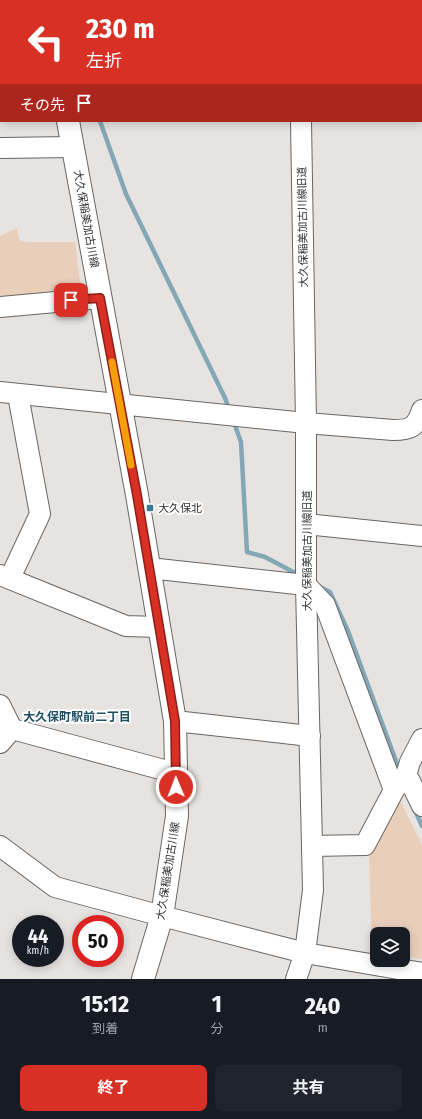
<!DOCTYPE html>
<html lang="ja">
<meta charset="utf-8">
<style>
body{margin:0;font-family:"Fira Sans Condensed","Noto Sans JP",sans-serif;background:#20242c;color:#f1f3f6;height:100vh;display:flex;flex-direction:column;font-size:15px;white-space:nowrap}
*{box-sizing:border-box;margin:0}
p{font-size:13px;color:#9ea1a6}
.icon{flex:none;width:22px;height:22px;fill:none;stroke:currentColor;stroke-width:2;stroke-linecap:round;stroke-linejoin:round}
.map{position:relative;height:979px;overflow:hidden}
.sheet{display:flex;flex-direction:column;background:#171b24;flex:1}
.sheet>*{flex:none}
.hud{position:absolute;left:0px;top:0px;width:422px;height:122px;box-shadow:0 2px 10px #0003;background:#d93025;color:#fff;overflow:hidden}
.fabs{position:absolute;left:370px;top:927px;display:grid;gap:8px}
.fabs a{display:grid;place-items:center;width:40px;height:40px;border-radius:8px;background:#171b24;box-shadow:0 2px 10px #0003;font-size:20px}
.speed{position:absolute;left:12px;top:915px;display:flex;gap:8px;font-size:20px;font-weight:700;text-align:center}
.speed>*{display:grid;place-content:center;width:52px;height:52px;border-radius:50%;background:#171b24;box-shadow:0 2px 10px #0003;line-height:1}
.speed small{font-size:10px;font-weight:400}
.speed .limit{border:6px solid #d22;background:#fff;color:#111}
.pin{position:absolute;display:grid;place-items:center;width:34px;height:34px;color:#fff;margin:-17px;border-radius:8px;box-shadow:0 2px 6px #0006}
.me{position:absolute;width:44px;margin:-22px;rotate:359deg;stroke-linejoin:round;filter:drop-shadow(0 0 3px #0008)}
.turn{display:flex;align-items:center;gap:14px;height:84px;padding:0 20px;font-size:18px}
.turn .icon{width:52px;height:52px;stroke-width:2.5}
.turn b{display:block;font-size:28px;line-height:34px}
.then{display:flex;align-items:center;height:38px;padding:0 20px;background:#0003;gap:8px;font-size:15px}
.eta{display:flex;justify-content:space-evenly;align-items:center;height:68px;text-align:center}
.eta b{font-size:24px;font-weight:700;line-height:28px}
.cta{display:flex;gap:8px;margin-top:auto;padding:8px 20px}
.cta a{flex:1;height:46px;border-radius:8px;background:#d93025;color:#fff;font-size:16px;font-weight:700;line-height:46px;text-align:center}
.cta a+a{background:#20242c;color:#f1f3f6}
.map>svg:first-child{display:block}
.green{fill:#e9ceba}
.lines{fill:none;stroke-linecap:round;stroke-linejoin:round}
.stream{stroke:#84a7b6;stroke-width:4.5}
.minor-casing{stroke:#696664;stroke-width:22}
.major-casing{stroke:#696664;stroke-width:24}
.minor{stroke:#fff;stroke-width:20}
.major{stroke:#fff;stroke-width:22}
.route-casing{stroke:#8d1f18;stroke-width:10}
.route{stroke:#d93025;stroke-width:7}
.slow{stroke:#f59e0b;stroke-width:7}
.poi-dot{fill:#3c788f;stroke:#fff;stroke-width:1.5}
.labels{text-anchor:middle;dominant-baseline:central;stroke-width:4;stroke-linejoin:round;paint-order:stroke}
.street-label{font-size:11px;fill:#343332;stroke:#fff}
.poi-label{font-size:11px;fill:#343332;stroke:#fff;text-anchor:start}
.neighbourhood-label{font-size:12px;font-weight:bold;fill:#205062;stroke:#fff}
</style>
<div class="map">
<svg width="422" height="979" viewBox="0 0 422 979">
<rect width="100%" height="100%" fill="#e6e3e1"/>
<g class="green">
<polygon points="17,228 19,240 26,242 75,242 81,289 75,294 0,299 0,236"/>
<polygon points="399,798 422,845 422,959 403,956 403,934 377,934 377,952 372,952 369,856"/>
</g>
<g class="lines">
<g class="stream">
<polyline points="69,0 69,1"/>
<polyline points="100,121 126,194 225,398 229,409"/>
<polyline points="233,420 241,442 247,552 265,557 301,576"/>
<polyline points="318,586 330,592 348,631 400,772"/>
<polyline points="415,810 422,826"/>
</g>
<g class="minor-casing">
<g id="minor">
<polyline points="299,0 299,1"/>
<polyline points="397,0 399,1"/>
<polyline points="364,1 366,0"/>
<polyline points="421,11 422,11"/>
<polyline points="0,148 73,147"/>
<polyline points="0,307 100,298"/>
<path d="M 0,392 L 306,423 L 393,430 C 410,430 416,428 422,410"/>
<polyline points="306,524 422,536"/>
<polyline points="149,568 306,585 325,605 394,790"/>
<polyline points="0,575 126,626 159,627"/>
<polyline points="10,578 40,514 18,395"/>
<polyline points="0,705 12,729"/>
<polyline points="175,721 310,736"/>
<polyline points="0,743 12,729 175,773"/>
<polyline points="406,775 410,781 422,806"/>
<polyline points="0,846 55,887 162,916 305,953 422,973"/>
<polyline points="312,846 365,845 394,790 406,775 410,762 422,739"/>
<polyline points="296,979 305,953 313,890 306,585 306,423 301,121"/>
</g>
</g>
<g class="major-casing">
<g id="major">
<polyline points="46,0 46,1"/>
<polyline points="68,121 137,495 175,721 177,816 162,916 143,979"/>
</g>
</g>
<use href="#minor" class="minor"/>
<use href="#major" class="major"/>
</g>
<g class="lines">
<g class="route-casing">
<polyline id="route" points="71,300 100,298 137,495 175,721 176,787"/>
</g>
<use href="#route" class="route"/>
<polyline class="slow" points="112,362 131,465"/>
</g>
<rect class="poi-dot" x="146" y="504" width="8" height="8" rx="2"/>
<g class="labels">
<g class="street-label">
<text transform="translate(86 219) rotate(80)">大久保稲美加古川線</text>
<text transform="translate(303 227) rotate(-91)">大久保稲美加古川線旧道</text>
<text transform="translate(307 551) rotate(-90)">大久保稲美加古川線旧道</text>
<text transform="translate(168 871) rotate(-81)">大久保稲美加古川線</text>
</g>
<g class="poi-label">
<text x="158" y="508">大久保北</text>
</g>
<g class="neighbourhood-label">
<text x="77" y="717">大久保町駅前二丁目</text>
</g>
</g>
</svg>
<div class="fabs">
<a><svg class="icon" aria-label="layers" viewBox="0 0 24 24"><path d="M12 4l9 5-9 5-9-5zM3 14l9 5 9-5"/></svg></a>
</div>
<div class="speed"><div>44<small>km/h</small></div><div class="limit">50</div></div>
<div class="pin" style="left:71px;top:300px;background:#d93025"><svg class="icon" aria-label="arrive" viewBox="0 0 24 24"><path d="M6 21V4h12l-3 4 3 4H6"/></svg></div>
<svg class="me" style="left:176px;top:787px" viewBox="-20 -20 40 40"><circle r="17" fill="#d93025" stroke="#fff" stroke-width="3"/><path d="M0-11L8 9 0 5-8 9z" fill="#fff"/></svg>
<div class="hud">
<div class="turn"><svg class="icon" aria-label="left" viewBox="0 0 24 24"><path d="M17 20v-9H6M10 6l-5 5 5 5"/></svg><div><b>230 m</b>左折</div></div>
<div class="then">その先<svg class="icon" aria-label="arrive" viewBox="0 0 24 24"><path d="M6 21V4h12l-3 4 3 4H6"/></svg></div>
</div>
</div>
<section class="sheet">
<div class="eta">
<div><b>15:12</b><p>到着</p></div>
<div><b>1</b><p>分</p></div>
<div><b>240</b><p>m</p></div>
</div>
<div class="cta"><a>終了</a><a>共有</a></div>
</section>
